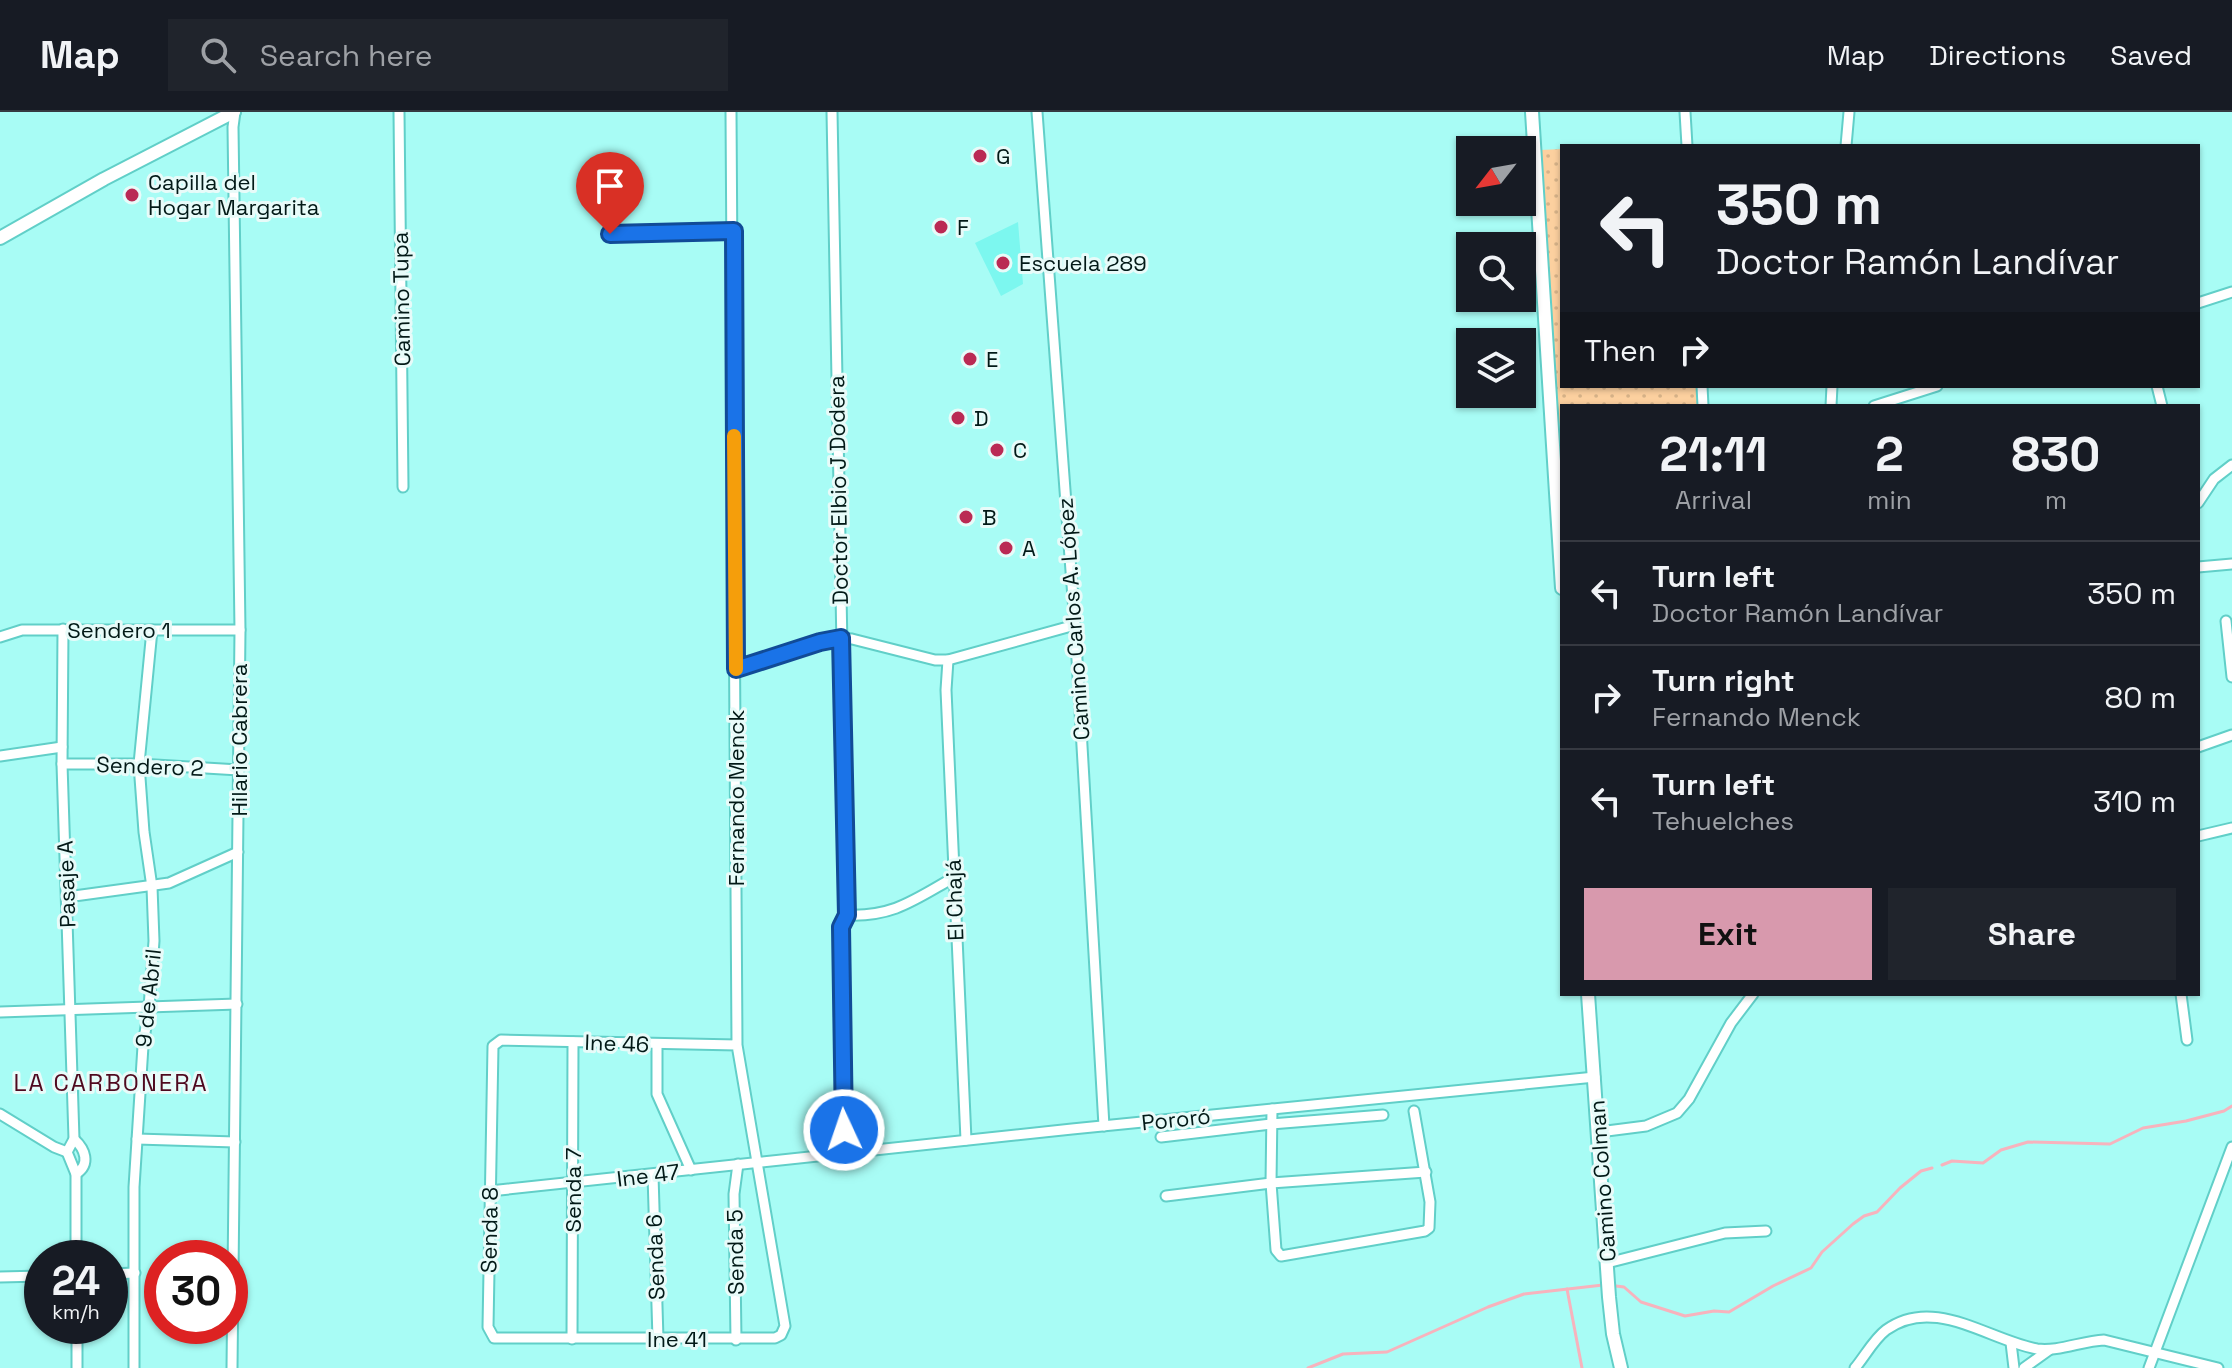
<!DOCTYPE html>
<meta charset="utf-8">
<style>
body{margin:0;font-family:"Space Grotesk",sans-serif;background:#20242c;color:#f1f3f6;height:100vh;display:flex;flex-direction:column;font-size:30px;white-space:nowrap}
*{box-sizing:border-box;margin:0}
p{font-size:26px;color:#9ea1a6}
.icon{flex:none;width:44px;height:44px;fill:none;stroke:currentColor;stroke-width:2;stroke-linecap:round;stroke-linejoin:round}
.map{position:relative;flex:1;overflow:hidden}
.panel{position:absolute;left:1560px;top:292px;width:640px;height:592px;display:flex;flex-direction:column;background:#171b24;border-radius:0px;box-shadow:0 2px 6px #0004}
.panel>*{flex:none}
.hud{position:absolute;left:1560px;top:32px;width:640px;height:244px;border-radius:0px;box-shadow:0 2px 6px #0004;background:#171b24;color:#f1f3f6;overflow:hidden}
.needle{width:52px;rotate:239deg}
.controls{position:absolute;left:1456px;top:24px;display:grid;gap:16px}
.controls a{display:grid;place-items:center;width:80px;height:80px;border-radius:0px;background:#171b24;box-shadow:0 2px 6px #0004;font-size:40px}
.speed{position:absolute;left:24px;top:1128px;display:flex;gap:16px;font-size:40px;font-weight:700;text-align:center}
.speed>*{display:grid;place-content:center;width:104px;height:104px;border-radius:50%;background:#171b24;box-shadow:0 2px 6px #0004;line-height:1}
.speed small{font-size:20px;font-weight:400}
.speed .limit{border:12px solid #d22;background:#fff;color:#111}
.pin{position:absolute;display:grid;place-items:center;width:68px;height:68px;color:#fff;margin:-82px -34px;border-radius:50% 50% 50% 0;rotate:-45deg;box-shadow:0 0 8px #0007}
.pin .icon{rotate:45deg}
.me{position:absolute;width:88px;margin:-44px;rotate:357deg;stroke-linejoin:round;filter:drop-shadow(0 0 6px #0008)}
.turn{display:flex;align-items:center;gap:28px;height:168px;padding:0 24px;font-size:36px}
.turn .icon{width:104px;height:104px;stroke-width:2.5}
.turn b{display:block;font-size:56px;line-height:68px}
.then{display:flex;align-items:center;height:76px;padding:0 24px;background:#0003;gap:16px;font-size:30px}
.eta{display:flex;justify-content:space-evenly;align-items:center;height:136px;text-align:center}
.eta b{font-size:48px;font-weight:600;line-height:56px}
.button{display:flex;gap:16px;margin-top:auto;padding:16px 24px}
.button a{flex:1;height:92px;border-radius:0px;background:#d899ad;color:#111;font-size:32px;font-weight:600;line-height:92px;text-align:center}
.button a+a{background:#20242c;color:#f1f3f6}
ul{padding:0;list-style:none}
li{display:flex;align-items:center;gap:24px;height:104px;padding:0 24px;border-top:2px solid #363941}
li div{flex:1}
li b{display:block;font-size:30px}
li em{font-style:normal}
header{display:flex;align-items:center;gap:48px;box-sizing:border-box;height:112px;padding:0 40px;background:#171b24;border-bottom:2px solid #363941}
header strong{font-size:38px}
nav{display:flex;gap:44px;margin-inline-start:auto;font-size:28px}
.search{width:560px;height:72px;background:#20242c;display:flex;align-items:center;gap:20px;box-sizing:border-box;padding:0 28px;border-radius:0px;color:#9ea1a6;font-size:30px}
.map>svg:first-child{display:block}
.built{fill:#7cf7ef}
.park{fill:url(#park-dots)}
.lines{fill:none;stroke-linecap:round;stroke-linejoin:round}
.stream{stroke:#f7b3bd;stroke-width:3}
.street-casing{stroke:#61cfc8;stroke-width:13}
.secondary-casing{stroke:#61cfc8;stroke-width:16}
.street{stroke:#fff;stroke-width:9}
.secondary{stroke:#fff;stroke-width:12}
.route-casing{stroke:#114b97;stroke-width:20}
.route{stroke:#1a73e8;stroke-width:14}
.slow{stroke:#f59e0b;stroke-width:14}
.poi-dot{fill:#ba2a54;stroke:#e8fbf9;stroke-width:3}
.labels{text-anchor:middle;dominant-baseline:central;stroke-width:6;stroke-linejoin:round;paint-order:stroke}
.poi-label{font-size:22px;fill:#021917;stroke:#e8fbf9;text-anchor:start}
.street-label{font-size:22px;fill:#021917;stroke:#e8fbf9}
.neighbourhood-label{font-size:24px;letter-spacing:2px;fill:#4f091f;stroke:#e8fbf9}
</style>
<header>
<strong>Map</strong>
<div class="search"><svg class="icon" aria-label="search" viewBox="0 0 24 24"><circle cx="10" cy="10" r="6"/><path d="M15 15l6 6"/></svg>Search here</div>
<nav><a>Map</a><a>Directions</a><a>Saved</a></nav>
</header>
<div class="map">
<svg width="2232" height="1256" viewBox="0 0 2232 1256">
<defs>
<pattern id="park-dots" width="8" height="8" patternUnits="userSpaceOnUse" patternTransform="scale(2)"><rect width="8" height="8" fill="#fcd09f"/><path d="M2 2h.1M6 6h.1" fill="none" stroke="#d6b288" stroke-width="1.8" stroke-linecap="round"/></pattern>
</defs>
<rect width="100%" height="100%" fill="#a8fcf5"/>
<polygon class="built" points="1018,110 1023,172 1001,184 975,131"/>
<polygon class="park" points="1562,37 1562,274 1698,274 1699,294 1562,294 1562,314 1559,311 1540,38"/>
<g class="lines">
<g class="stream">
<polyline points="1942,1053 1952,1049 1983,1051 2001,1038 2028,1030 2110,1032 2143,1016 2186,1009 2224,999 2232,994"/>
<polyline points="1616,1174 1624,1175 1641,1190 1685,1204 1714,1199 1729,1200 1773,1174 1811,1156 1822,1140 1853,1112 1864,1104 1877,1100 1900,1076 1921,1059 1932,1056"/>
<polyline points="1567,1177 1582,1256"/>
<polyline points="1308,1256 1343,1242 1387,1240 1488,1195 1524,1182 1603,1173"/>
</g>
<g class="street-casing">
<g id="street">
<polyline points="399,0 403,375"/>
<polyline points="731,0 737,933 785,1214 781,1223 775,1226 494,1226 488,1215 493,934 501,928 737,933"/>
<polyline points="832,0 847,803 841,815 842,1001 844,1018 852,1041"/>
<polyline points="1037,0 1075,513 1104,1014"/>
<polyline points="1685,0 1687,34"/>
<polyline points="1846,34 1849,0"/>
<polyline points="610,122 734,119"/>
<polyline points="2198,191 2232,180"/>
<polyline points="1702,274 1703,294"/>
<polyline points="2157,274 2162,294"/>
<polyline points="1831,294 1832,274"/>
<polyline points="1874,294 1937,274"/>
<polyline points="2198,391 2214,367 2232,353"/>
<polyline points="2198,455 2232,452"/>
<polyline points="2226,509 2232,565"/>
<polyline points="63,517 62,652 74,1027 67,1040 76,1062 76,1146"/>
<polyline points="0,525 22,518 240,518"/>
<polyline points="948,548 946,578 966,1028"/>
<path d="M 736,557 C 774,550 813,523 852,527 L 935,548 L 948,548 L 1075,513"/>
<polyline points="2198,635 2232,623"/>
<polyline points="0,644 62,635"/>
<polyline points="62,652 139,652 239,658"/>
<polyline points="2198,724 2232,716"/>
<polyline points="67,785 169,771 238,740"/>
<path d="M 847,803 C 893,805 914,788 953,766"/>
<polyline points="2181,882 2187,928"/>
<polyline points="0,900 237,892"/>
<polyline points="657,932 657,982 691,1058"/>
<polyline points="1272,997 1271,1071 1276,1138 1281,1144 1425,1119 1429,1116 1430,1090 1414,999"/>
<polyline points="0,1002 54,1035 67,1040"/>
<polyline points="1599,1020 1646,1014 1677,1001 1689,987 1731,911 1753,882"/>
<polyline points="1161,1025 1271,1012 1383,1003"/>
<path d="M 74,1027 C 85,1037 91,1052 76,1062"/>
<polyline points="137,1027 235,1030"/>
<polyline points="653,1063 658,1227"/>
<polyline points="490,1079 1072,1017 1595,965"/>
<polyline points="1166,1084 1271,1071 1426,1060"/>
<polyline points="1607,1151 1725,1121 1766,1119"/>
<polyline points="110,1162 135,1161"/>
<polyline points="0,1165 42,1164"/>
<polyline points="77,1214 77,1256"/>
<polyline points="572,1227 573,930"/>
<polyline points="736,1228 734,1082 738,1052"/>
<polyline points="2011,1231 2014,1256"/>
<polyline points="134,1256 134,1075 143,934 149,895 154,829 152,775 144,720 139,652 152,518"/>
<polyline points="232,1256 240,518 233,15 235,0"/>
<path d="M 1855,1256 C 1865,1244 1874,1227 1886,1218 C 1934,1183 1988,1228 2037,1237 C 2058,1240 2082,1229 2104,1228 L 2218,1256"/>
<polyline points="2024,1256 2049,1238"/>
<polyline points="2149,1256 2232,1035"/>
</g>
</g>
<g class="secondary-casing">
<g id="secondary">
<polyline points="1532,0 1562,476"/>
<polyline points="0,126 104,67 234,0"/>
<polyline points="1588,882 1609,1185 1613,1222 1621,1256"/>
</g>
</g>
<use href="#street" class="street"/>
<use href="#secondary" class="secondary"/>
</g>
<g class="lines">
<g class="route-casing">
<polyline id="route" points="610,122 734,119 736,557 820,530 841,526 847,803 841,815 844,1018"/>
</g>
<use href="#route" class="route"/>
<polyline class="slow" points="734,324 736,557"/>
</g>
<g class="poi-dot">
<circle cx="980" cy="44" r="8"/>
<circle cx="132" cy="83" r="8"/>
<circle cx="941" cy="115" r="8"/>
<circle cx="1003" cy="151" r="8"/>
<circle cx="970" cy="247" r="8"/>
<circle cx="958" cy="306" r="8"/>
<circle cx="997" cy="338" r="8"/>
<circle cx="966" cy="405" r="8"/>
<circle cx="1006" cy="436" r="8"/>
</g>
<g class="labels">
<g class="poi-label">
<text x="996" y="44">G</text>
<text x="148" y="70">Capilla del<tspan x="148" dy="25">Hogar Margarita</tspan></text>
<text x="957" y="115">F</text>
<text x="1019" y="151">Escuela 289</text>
<text x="986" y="247">E</text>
<text x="974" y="306">D</text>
<text x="1013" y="338">C</text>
<text x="982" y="405">B</text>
<text x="1022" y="436">A</text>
</g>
<g class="street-label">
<text transform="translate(401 187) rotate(-91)">Camino Tupa</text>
<text transform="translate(838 378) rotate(-91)">Doctor Elbio J Dodera</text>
<text transform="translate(1073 507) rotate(-94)">Camino Carlos A. López</text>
<text x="119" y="518">Sendero 1</text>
<text transform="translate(239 628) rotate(-90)">Hilario Cabrera</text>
<text transform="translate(150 654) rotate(2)">Sendero 2</text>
<text transform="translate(736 686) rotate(-90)">Fernando Menck</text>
<text transform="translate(66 772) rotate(-92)">Pasaje A</text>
<text transform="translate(954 788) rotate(-92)">El Chajá</text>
<text transform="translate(148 886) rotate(-84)">9 de Abril</text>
<text transform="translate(617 931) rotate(2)">Ine 46</text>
<text transform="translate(1176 1007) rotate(-6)">Pororó</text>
<text transform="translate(648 1063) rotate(-7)">Ine 47</text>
<text transform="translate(1602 1069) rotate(-94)">Camino Colman</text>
<text transform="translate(573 1078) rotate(-90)">Senda 7</text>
<text transform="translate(489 1118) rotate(-89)">Senda 8</text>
<text transform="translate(735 1140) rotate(-91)">Senda 5</text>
<text transform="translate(655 1145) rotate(-92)">Senda 6</text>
<text x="677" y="1227">Ine 41</text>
</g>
<g class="neighbourhood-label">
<text x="111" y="970">LA CARBONERA</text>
</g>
</g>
</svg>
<div class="controls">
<a><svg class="needle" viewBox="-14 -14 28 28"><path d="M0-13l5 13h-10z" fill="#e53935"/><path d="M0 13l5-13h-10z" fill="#9ea1a6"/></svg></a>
<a><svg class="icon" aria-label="search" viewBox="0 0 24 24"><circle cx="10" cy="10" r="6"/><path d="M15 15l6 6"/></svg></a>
<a><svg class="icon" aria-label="layers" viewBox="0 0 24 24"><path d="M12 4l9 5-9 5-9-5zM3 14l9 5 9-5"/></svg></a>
</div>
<div class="speed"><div>24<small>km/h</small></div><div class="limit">30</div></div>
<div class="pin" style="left:610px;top:122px;background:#d93025"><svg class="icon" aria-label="arrive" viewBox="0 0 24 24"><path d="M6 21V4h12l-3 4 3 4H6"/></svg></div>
<svg class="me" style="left:844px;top:1018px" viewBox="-20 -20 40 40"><circle r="17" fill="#1a73e8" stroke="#fff" stroke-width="3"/><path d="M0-11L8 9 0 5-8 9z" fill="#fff"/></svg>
<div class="hud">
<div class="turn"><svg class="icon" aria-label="left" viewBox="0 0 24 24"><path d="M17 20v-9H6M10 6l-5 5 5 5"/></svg><div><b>350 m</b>Doctor Ramón Landívar</div></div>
<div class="then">Then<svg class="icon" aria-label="right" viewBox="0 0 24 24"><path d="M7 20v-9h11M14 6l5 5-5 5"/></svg></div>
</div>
<section class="panel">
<div class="eta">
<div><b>21:11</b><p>Arrival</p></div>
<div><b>2</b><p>min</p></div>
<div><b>830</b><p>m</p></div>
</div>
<ul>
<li><svg class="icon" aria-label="left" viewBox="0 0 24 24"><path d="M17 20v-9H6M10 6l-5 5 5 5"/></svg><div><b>Turn left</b><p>Doctor Ramón Landívar</p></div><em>350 m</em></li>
<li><svg class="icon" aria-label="right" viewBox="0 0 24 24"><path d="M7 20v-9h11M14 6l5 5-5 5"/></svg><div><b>Turn right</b><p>Fernando Menck</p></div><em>80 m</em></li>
<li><svg class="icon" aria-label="left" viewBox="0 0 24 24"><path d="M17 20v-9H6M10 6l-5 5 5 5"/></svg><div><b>Turn left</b><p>Tehuelches</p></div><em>310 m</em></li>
</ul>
<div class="button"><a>Exit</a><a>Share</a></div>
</section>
</div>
